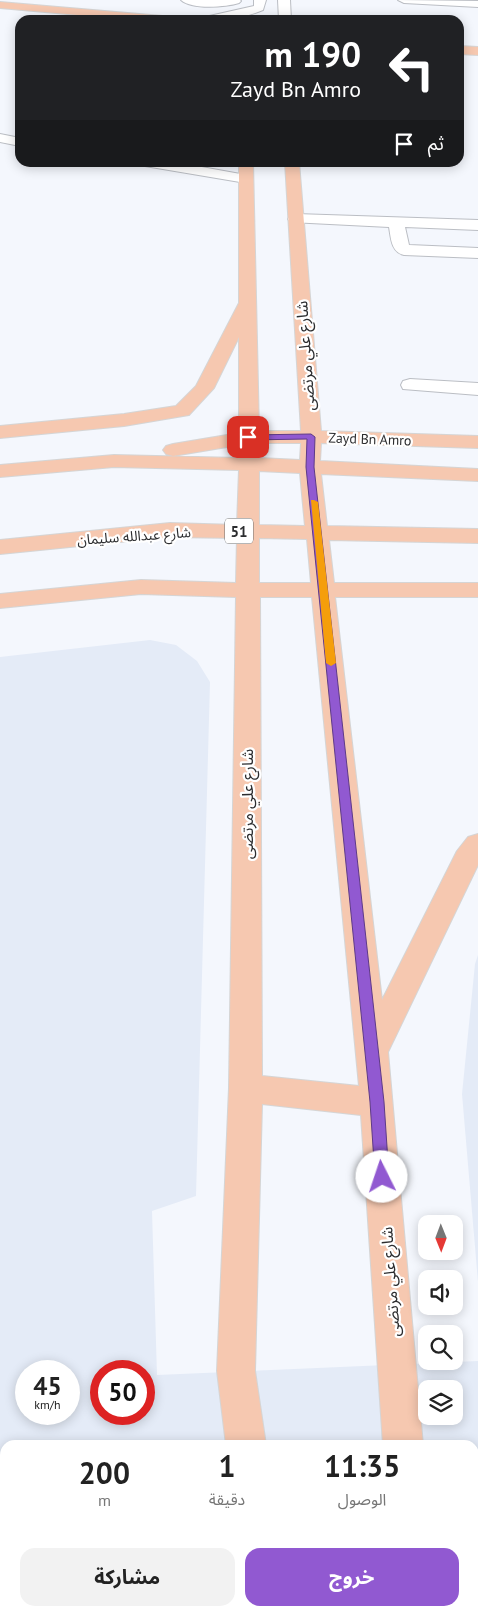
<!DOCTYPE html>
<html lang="ar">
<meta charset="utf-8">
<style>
body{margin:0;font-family:"PT Sans","Noto Sans Arabic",sans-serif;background:#f2f2f2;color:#222;direction:rtl;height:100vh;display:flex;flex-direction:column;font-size:19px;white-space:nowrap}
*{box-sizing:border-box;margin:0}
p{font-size:16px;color:#767676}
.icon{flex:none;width:28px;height:28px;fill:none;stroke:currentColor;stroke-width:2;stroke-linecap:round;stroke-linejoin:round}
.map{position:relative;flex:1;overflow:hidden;direction:ltr}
.details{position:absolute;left:0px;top:1440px;width:479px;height:176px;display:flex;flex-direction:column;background:#fff;border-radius:15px 15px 0 0;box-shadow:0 2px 12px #0003;direction:rtl}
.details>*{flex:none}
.top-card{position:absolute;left:15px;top:15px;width:449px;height:152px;border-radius:15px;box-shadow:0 2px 12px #0003;direction:rtl;background:#202124;color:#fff;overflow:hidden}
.needle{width:32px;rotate:179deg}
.buttons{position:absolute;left:418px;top:1215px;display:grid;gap:10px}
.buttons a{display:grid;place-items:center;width:45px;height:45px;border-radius:10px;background:#fff;box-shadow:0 2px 12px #0003;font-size:25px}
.speed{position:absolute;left:15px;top:1360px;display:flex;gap:10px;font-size:25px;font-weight:700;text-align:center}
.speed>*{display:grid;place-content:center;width:65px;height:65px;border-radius:50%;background:#fff;box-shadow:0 2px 12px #0003;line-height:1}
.speed small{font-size:12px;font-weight:400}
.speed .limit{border:8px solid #d22;background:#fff;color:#111}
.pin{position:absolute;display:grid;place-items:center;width:42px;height:42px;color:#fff;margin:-21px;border-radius:10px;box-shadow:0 2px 8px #0006}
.me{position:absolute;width:55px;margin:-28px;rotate:356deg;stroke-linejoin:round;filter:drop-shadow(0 0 4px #0008)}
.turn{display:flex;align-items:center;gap:18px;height:105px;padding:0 20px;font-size:22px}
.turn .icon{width:65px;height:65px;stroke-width:2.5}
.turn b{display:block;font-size:35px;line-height:42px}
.then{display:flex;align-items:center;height:48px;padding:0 20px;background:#0003;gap:10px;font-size:19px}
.eta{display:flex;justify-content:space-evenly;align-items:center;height:85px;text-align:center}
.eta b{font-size:30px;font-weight:700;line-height:35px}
.cta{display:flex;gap:10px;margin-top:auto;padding:10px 20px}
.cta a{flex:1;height:58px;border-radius:15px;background:#9159d1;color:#fff;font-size:20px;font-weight:700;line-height:58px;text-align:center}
.cta a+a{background:#f2f2f2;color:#222}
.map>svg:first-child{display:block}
.built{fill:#e4ebf7;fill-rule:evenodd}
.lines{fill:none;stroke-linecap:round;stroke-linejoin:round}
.minor-casing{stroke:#bbbec4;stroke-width:2}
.major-casing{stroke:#d5d5d5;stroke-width:2}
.minor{fill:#fff;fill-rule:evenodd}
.major{fill:#f6c8b0;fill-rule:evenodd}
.route{fill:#9159d1;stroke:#5e3a88}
.slow{fill:#f59e0b}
.labels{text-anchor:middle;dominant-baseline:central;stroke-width:4.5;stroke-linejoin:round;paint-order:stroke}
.far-street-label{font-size:14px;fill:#2c2d2f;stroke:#fff}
.shield{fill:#fff;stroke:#6b6c6d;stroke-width:1}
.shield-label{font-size:15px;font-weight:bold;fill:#2c2d2f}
.street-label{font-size:16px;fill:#2c2d2f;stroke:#fff}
</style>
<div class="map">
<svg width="478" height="1616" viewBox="0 0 478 1616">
<rect width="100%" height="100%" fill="#f4f7fd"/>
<g class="built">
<path d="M 150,640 L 176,645 L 197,661 L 210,682 L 196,1196 L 152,1211 L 157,1375 L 478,1361 L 478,1616 L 0,1616 L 0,657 ZM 26,1371 L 69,1371 L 69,1414 L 26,1414 ZM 101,1371 L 144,1371 L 144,1414 L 101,1414 ZM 426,1389 L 454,1389 L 454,1416 L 426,1416 ZM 5,1445 L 474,1445 L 474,1611 L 5,1611 Z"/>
<polygon points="478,955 478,1282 462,1094 475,964"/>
</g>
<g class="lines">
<g class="minor-casing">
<g id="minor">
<path d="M 181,0 L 240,0 L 241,1 L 239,3 C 226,7 192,10 181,0 Z"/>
<path d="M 254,0 L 266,0 L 263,10 C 242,19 221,20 199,20 L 205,17 L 254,6 Z"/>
<polygon points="278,0 290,0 291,20 279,20"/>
<polygon points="398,0 478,1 478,7 404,3"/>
<polygon points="0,134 20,138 20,146 0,142"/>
<polygon points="138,162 174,162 246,175 251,176 253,179 251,182 246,183 145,166"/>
<path d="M 296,214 L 478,220 L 478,230 L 405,227 L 409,245 L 478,248 L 478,258 L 404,255 C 391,252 391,238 389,227 L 290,222 L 288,219 L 290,216 Z"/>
<polygon points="410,379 478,383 478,395 403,389 401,385 403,381"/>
<polygon points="474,1543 478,1544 478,1586 474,1585"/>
<polygon points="199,1611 246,1611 244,1616 197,1616"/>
</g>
</g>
<g class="major-casing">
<g id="major">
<polygon points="0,2 174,17 180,20 134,20 0,8"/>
<polygon points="459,46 478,47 478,55 459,54"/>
<path d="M 239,162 L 253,162 L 259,431 L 301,431 L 285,162 L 299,162 L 321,431 L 478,436 L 478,448 L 321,443 L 320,461 L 478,469 L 478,481 L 321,474 L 327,526 L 478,529 L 478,543 L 329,540 L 334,583 L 478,583 L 478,597 L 335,597 L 382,1000 L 457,851 L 468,837 L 478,834 L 478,865 L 388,1052 L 423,1445 L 383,1445 L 361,1115 L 262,1104 L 255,1371 L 266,1445 L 226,1445 L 217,1371 L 229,1088 L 236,597 L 141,594 L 0,608 L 0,594 L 141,580 L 236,583 L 237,538 L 170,537 L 0,554 L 0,540 L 170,523 L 237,525 L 239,470 L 114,467 L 0,477 L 0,465 L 114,455 L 239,458 L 239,445 L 173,456 L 166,454 L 163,450 L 166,446 L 173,444 L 239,433 L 239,337 L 214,388 L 189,415 L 124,426 L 0,438 L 0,426 L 124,414 L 176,406 L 196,386 L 239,303 ZM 259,443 L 301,443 L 300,460 L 259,458 ZM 259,471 L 300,473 L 305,526 L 259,525 ZM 259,538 L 307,539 L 311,583 L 259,583 ZM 260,597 L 312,597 L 359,1086 L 262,1076 Z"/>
<rect x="237" y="1611" width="44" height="5"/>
<polygon points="394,1611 438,1611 439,1616 395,1616"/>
</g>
</g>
<use href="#minor" class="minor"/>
<use href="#major" class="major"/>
</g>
<polygon class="route" points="311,434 315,437 314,467 384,1102 389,1177 387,1182 382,1183 377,1182 375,1177 370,1102 306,467 307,439 248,440 244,437 248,435"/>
<polygon class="slow" points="311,500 314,500 318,502 336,663 331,666 326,663"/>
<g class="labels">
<g class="far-street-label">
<text transform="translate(370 439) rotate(2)">Zayd Bn Amro</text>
<text transform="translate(134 536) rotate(-4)">شارع عبدالله سليمان</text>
</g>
<rect class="shield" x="225" y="518.5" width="28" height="25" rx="4"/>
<g class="shield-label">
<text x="239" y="531">51</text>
</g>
<g class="street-label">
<text transform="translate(305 356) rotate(-94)">شارع علي مرتضى</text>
<text transform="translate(247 804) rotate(-90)">شارع علي مرتضى</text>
<text transform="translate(390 1282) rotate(-94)">شارع علي مرتضى</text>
</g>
</g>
</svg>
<div class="buttons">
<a><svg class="needle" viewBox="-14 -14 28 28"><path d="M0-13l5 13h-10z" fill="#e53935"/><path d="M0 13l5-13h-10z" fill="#767676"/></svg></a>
<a><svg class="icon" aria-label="sound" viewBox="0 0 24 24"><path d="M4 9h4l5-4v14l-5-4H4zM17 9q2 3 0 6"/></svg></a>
<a><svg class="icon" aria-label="search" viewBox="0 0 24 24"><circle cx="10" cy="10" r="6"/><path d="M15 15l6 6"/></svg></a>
<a><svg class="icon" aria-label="layers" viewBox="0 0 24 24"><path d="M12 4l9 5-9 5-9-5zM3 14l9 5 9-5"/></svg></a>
</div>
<div class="speed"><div>45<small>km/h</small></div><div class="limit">50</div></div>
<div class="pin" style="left:248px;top:437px;background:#d93025"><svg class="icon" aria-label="arrive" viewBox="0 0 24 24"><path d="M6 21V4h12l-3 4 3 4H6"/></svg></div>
<svg class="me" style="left:382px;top:1177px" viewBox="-20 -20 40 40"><circle r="19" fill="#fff"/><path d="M0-13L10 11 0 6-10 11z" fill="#9159d1"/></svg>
<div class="top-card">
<div class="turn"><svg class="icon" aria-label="left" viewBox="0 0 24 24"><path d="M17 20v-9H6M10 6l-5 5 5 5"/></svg><div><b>190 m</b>Zayd Bn Amro</div></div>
<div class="then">ثم<svg class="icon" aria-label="arrive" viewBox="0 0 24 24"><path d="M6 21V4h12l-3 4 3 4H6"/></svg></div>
</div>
<section class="details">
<div class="eta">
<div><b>11:35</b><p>الوصول</p></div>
<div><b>1</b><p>دقيقة</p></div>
<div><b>200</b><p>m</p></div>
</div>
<div class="cta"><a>خروج</a><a>مشاركة</a></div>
</section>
</div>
